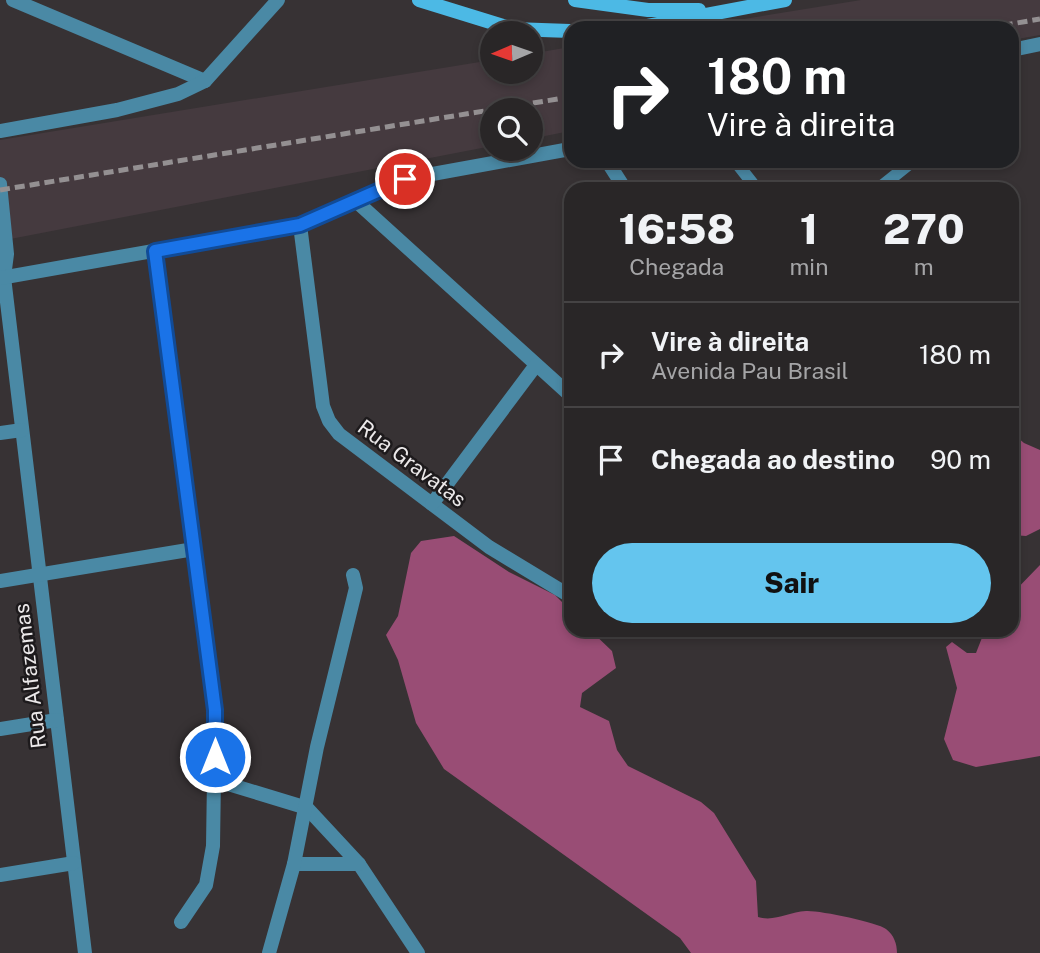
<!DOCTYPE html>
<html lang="pt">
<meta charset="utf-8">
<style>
body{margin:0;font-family:"Public Sans",sans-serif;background:#312e2f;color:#f1f3f6;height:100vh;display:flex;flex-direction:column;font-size:26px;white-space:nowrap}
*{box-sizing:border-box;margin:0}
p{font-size:23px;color:#a5a5a7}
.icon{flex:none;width:38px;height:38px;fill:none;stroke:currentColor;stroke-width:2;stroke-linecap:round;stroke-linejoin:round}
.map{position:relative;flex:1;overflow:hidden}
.side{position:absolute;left:564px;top:182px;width:455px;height:455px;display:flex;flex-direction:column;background:#292627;border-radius:21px;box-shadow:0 4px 10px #0003,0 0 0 2px #454344}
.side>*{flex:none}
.top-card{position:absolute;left:564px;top:21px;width:455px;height:147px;border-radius:21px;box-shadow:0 4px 10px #0003,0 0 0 2px #454344;background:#202124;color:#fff;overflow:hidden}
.needle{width:46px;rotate:268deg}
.tools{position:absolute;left:480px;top:21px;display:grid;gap:14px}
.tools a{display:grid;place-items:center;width:63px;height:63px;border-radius:50%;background:#292627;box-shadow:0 4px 10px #0003,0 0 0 2px #454344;font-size:35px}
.pin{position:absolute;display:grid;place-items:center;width:60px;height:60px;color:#fff;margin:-30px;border:4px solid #fff;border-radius:50%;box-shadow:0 2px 7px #0007}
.me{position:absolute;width:77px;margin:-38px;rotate:0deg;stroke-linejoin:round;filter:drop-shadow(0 0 5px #0008)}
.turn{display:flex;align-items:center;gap:24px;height:147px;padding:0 28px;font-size:32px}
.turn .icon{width:91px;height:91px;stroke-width:2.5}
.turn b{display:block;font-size:49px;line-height:60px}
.eta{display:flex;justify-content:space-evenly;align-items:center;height:119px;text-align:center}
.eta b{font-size:42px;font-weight:800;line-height:49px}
.cta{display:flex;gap:14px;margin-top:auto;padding:14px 28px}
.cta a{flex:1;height:80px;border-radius:42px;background:#64c5ee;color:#111;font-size:28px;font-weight:800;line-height:80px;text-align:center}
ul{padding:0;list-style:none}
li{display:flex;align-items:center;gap:21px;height:105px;padding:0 28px;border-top:2px solid #454344}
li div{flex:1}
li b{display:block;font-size:26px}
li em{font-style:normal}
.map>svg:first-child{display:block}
.built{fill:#453a3f}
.forest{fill:#994d75}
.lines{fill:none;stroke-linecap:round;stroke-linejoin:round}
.lane{stroke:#4a89a5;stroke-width:12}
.street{stroke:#4a89a5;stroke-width:14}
.secondary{stroke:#4cb9e5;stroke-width:14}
.rail{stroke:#949092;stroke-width:5;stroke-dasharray:10 5;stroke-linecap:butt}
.route-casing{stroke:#114b97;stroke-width:18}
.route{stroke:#1a73e8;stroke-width:12}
.labels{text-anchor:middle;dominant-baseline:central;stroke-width:5;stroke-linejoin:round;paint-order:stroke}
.street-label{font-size:21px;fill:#ece9ea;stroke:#1d1a1c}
</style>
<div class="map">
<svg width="1040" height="953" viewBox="0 0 1040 953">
<rect width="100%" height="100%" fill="#373234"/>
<g class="built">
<polygon points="861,0 1040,0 1040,35 1012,40 1012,28 689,28"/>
<polygon points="570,47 570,131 530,139 530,110 492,110 492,146 0,241 0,140 492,60 492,72 530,72 530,54"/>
</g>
<g class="forest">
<polygon points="1012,433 1024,443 1040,450 1040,529 1026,536 1012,535"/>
<path d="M 454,536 L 509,572 L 555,595 L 570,610 L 570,630 L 590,630 L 612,651 L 616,668 L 582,693 L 580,707 L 609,721 L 617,750 L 628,766 L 701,802 L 714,813 L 756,881 L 758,917 C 775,922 788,912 806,911 C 818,910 877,922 886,929 C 894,935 897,944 897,953 L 691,953 L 680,938 L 444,769 L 416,723 L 398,660 L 386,635 L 398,616 L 411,553 L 421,541 Z"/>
<polygon points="1040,565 1040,756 976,767 953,760 944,739 957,688 946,647 952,642 967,653 976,653 985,630 1012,630 1012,594"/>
</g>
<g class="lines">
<g class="lane">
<polyline points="735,161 757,189"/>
<polyline points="878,189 913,161"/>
</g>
<g class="street">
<polyline points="13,0 205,81"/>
<polyline points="1012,50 1040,44"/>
<polyline points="0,131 117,110 178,94 205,81 278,0"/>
<polyline points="607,161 625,189"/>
<polyline points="0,184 7,254 4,277 85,953"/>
<polyline points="357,202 570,395"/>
<polyline points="300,225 323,406 329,421 339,434 489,547 570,596"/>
<polyline points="155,251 215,710 213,846 206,885 181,922"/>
<polyline points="0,278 300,225 405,179 570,149"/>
<polyline points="0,433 22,430"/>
<polyline points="432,504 536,365"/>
<polyline points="0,581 194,549"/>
<polyline points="0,729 57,720"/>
<polyline points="215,780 307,808 359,864 418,953"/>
<polyline points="294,864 359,864"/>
<polyline points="0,875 74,863"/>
<polyline points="269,953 294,864 317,747 356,588 353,575"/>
</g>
<g class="secondary">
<polyline points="419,0 513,29 570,31"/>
<polyline points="575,0 648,10 699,10"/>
<polyline points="637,28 785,0"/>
</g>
<g class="rail">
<polyline points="988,28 1040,19"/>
<polyline points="0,190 570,97"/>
</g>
</g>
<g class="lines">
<g class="route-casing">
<polyline id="route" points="215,757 215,710 155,251 300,225 405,179"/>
</g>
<use href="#route" class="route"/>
</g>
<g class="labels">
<g class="street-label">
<text transform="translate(412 463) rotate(37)">Rua Gravatas</text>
<text transform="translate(30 676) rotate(-97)">Rua Alfazemas</text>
</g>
</g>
</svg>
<div class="tools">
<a><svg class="needle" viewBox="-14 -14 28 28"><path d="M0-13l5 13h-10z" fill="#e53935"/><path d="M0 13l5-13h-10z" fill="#a5a5a7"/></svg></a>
<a><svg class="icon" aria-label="search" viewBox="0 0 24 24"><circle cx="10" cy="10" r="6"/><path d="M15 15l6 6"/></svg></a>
</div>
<div class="pin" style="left:405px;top:179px;background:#d93025"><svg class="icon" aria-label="arrive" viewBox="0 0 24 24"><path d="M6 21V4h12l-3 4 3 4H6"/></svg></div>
<svg class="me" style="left:215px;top:757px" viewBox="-20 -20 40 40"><circle r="17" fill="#1a73e8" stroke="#fff" stroke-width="3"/><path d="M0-11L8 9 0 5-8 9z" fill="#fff"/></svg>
<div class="top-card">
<div class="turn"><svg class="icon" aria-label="right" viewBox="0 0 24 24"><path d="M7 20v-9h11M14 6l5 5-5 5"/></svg><div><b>180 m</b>Vire à direita</div></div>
</div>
<section class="side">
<div class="eta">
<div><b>16:58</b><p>Chegada</p></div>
<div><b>1</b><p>min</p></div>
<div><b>270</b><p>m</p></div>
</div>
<ul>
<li><svg class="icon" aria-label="right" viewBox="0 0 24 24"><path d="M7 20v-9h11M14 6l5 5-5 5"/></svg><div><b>Vire à direita</b><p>Avenida Pau Brasil</p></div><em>180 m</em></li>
<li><svg class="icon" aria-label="arrive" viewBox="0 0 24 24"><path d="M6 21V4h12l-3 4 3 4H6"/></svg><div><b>Chegada ao destino</b></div><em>90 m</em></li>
</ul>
<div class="cta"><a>Sair</a></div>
</section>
</div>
